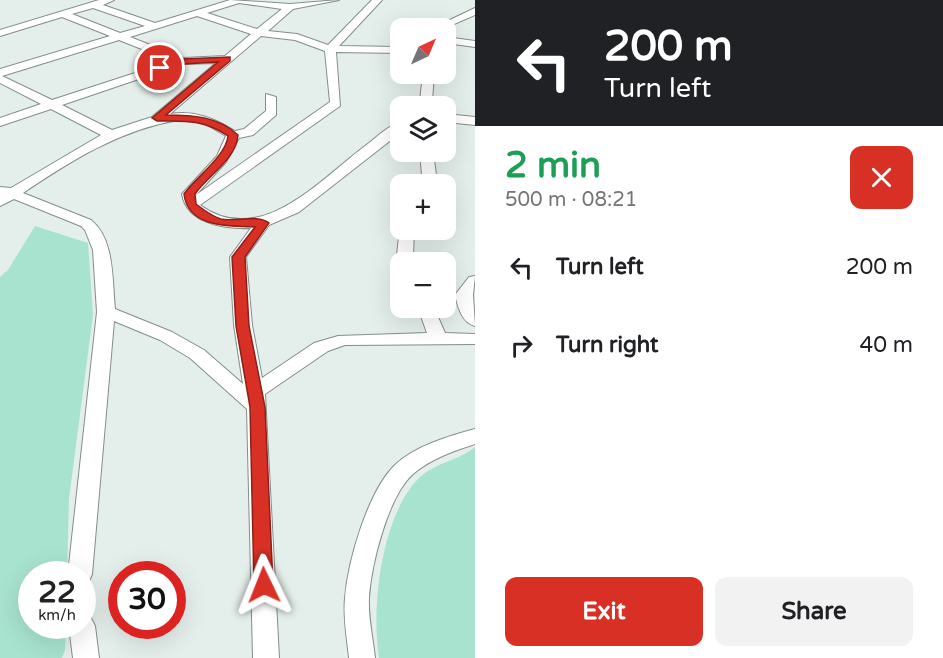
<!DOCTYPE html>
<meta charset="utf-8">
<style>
body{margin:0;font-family:"Varela Round",sans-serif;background:#f2f2f2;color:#202124;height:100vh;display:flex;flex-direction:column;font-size:22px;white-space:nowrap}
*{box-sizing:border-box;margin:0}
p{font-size:20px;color:#757577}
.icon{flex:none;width:33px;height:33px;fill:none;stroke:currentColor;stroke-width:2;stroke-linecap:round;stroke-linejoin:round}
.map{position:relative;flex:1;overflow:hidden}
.drawer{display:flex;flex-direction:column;background:#fff;width:468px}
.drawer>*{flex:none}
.top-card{background:#202124;color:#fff;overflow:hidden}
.needle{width:39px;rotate:44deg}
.buttons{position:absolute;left:390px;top:18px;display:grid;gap:12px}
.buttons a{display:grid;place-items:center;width:66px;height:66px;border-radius:12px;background:#fff;box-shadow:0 6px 24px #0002;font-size:30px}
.speed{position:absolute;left:18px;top:561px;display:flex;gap:12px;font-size:30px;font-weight:700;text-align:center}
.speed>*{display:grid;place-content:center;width:78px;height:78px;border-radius:50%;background:#fff;box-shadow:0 6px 24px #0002;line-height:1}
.speed small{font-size:15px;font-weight:400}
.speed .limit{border:9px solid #d22;background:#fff;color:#111}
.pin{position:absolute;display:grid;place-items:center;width:51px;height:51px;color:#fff;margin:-26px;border:3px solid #fff;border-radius:50%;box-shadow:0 2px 6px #0007}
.me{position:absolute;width:66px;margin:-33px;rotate:358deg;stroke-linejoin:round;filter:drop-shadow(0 0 4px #0008)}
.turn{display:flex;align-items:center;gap:21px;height:126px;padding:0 30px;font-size:27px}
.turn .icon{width:78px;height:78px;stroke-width:2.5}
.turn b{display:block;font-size:42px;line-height:51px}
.round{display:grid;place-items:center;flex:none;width:63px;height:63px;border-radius:12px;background:#f2f2f2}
.summary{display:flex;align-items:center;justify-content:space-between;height:102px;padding:0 30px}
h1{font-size:36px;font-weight:700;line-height:45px;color:#1e9e55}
.button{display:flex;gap:12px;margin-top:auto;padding:12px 30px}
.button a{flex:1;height:69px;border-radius:12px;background:#d93025;color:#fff;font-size:24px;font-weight:700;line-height:69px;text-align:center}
.button a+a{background:#f2f2f2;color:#202124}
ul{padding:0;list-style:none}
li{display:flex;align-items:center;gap:18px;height:78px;padding:0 30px}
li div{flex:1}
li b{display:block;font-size:22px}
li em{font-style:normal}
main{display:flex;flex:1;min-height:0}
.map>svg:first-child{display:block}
.green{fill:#a8e3d0}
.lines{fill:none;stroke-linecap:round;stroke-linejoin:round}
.minor-casing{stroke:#848d8a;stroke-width:2}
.minor{fill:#fff;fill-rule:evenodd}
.route{fill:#d93025;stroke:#8d1f18;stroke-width:1.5}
</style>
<main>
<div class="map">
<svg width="475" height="658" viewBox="0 0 475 658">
<rect width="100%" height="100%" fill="#e4efeb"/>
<g class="green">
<polygon points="35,226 88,243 93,315 69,499 67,574 32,574 32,626 66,626 65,650 62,658 0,658 0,277 8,270"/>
<path d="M 475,447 L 475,658 L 379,658 C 371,608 381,516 419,478 C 436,462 458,461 475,447 Z"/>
</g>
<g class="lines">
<g class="minor-casing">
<g id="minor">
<path d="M 99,0 L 114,0 L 103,5 L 155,23 L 230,0 L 290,4 L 339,0 L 293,9 L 268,31 L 297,34 L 328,45 L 372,0 L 382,0 L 339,46 L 400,47 L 400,53 L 336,52 L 340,106 L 200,205 C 262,250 322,177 369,143 C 378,136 389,125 400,123 L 400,133 L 299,212 L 269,225 L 246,257 L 252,325 L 262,378 L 314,343 L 338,336 L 427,333 L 418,308 L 434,308 L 445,333 L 475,334 L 475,344 L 345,345 L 328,351 L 265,394 L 279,658 L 253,658 L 247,409 L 190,358 L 160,340 L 114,321 L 92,574 L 89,581 L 82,583 L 82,574 L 68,574 L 97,312 L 93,250 L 85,230 L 81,226 L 14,199 L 0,206 L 0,187 L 11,188 L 101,135 L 51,109 L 0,126 L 0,118 L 41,104 L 0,83 L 0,69 L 110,36 L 62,17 L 0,36 L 0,30 ZM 239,3 L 282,9 L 257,29 L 207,13 ZM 93,8 L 145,26 L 120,33 L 72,14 ZM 197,16 L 251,34 L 225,56 L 183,58 L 130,37 ZM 261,36 L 295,40 L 325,51 L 330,102 L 196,195 L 226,162 L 239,138 L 253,135 L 276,115 L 276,97 L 266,94 L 266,111 L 244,129 L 235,131 C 214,118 194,110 170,114 ZM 119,40 L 172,61 L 52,100 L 2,76 ZM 216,63 L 152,117 L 112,130 L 62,105 L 183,64 ZM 178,120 L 204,123 L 226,136 L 217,156 L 182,194 C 187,224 225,229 251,228 L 230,257 L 234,325 L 243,384 L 204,350 L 172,332 L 115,309 C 112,281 115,239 91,220 L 23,193 C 72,160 120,130 178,120 Z"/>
<polygon points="475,8 475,15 445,28 433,28"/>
<polygon points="446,37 475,41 475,47 446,43"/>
<polygon points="423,74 434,74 432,101 428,106 416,106 420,101"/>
<polygon points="446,114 475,117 475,125 446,122"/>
<polygon points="420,152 433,152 436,175 431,184 417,184 422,175"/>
<polygon points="400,227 400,230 414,230 413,255 416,262 400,262 397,255"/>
<path d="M 475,276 L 473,295 L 475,326 C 462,323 458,307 455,295 L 469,277 Z"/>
<path d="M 475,429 L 475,444 C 454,451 430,459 413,474 C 388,496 371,565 369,598 C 368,618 373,638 375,658 L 349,658 C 347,638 343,618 345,598 C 348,561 368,491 395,465 C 415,446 449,436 475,429 Z"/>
<polygon points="82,615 91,618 95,626 99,658 73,658 69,626 82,626"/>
</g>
</g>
<use href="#minor" class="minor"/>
</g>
<path class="route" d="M 230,57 L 230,61 L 166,115 C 192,115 218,116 238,135 C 236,160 208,175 195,194 L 196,204 C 204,210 211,216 221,219 C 235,222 258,214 269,223 L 245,257 L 249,326 L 265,407 L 273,585 L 270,590 L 264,593 L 257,590 L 254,585 L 250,407 L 236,326 L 232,257 L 255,227 C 229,226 188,228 184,194 C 196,177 226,156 228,136 C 203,119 186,121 157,121 L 152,118 L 218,62 L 183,64 L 160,71 L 157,67 L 182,59 Z"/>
</svg>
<div class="buttons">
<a><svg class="needle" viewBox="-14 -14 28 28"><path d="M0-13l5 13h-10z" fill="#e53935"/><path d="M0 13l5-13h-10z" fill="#757577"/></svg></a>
<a><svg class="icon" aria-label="layers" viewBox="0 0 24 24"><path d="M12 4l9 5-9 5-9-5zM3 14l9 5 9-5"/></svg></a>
<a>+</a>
<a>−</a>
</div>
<div class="speed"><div>22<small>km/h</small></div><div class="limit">30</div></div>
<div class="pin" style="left:160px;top:68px;background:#d93025"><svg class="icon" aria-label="arrive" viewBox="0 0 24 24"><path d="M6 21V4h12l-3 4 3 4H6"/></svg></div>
<svg class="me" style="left:264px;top:585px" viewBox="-20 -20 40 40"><path d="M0-17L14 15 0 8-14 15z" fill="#d93025" stroke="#fff" stroke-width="4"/></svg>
</div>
<section class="drawer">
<div class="top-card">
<div class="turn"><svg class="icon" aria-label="left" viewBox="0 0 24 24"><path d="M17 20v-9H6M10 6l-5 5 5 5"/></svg><div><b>200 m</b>Turn left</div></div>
</div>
<div class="summary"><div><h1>2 min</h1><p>500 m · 08:21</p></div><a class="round" style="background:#d93025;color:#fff"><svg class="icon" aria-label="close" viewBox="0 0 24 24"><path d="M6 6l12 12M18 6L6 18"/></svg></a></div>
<ul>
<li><svg class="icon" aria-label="left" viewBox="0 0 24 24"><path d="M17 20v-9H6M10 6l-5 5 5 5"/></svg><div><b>Turn left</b></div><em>200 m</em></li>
<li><svg class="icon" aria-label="right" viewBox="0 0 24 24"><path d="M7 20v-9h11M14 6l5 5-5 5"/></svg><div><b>Turn right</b></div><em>40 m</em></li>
</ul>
<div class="button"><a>Exit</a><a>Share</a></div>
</section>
</main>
